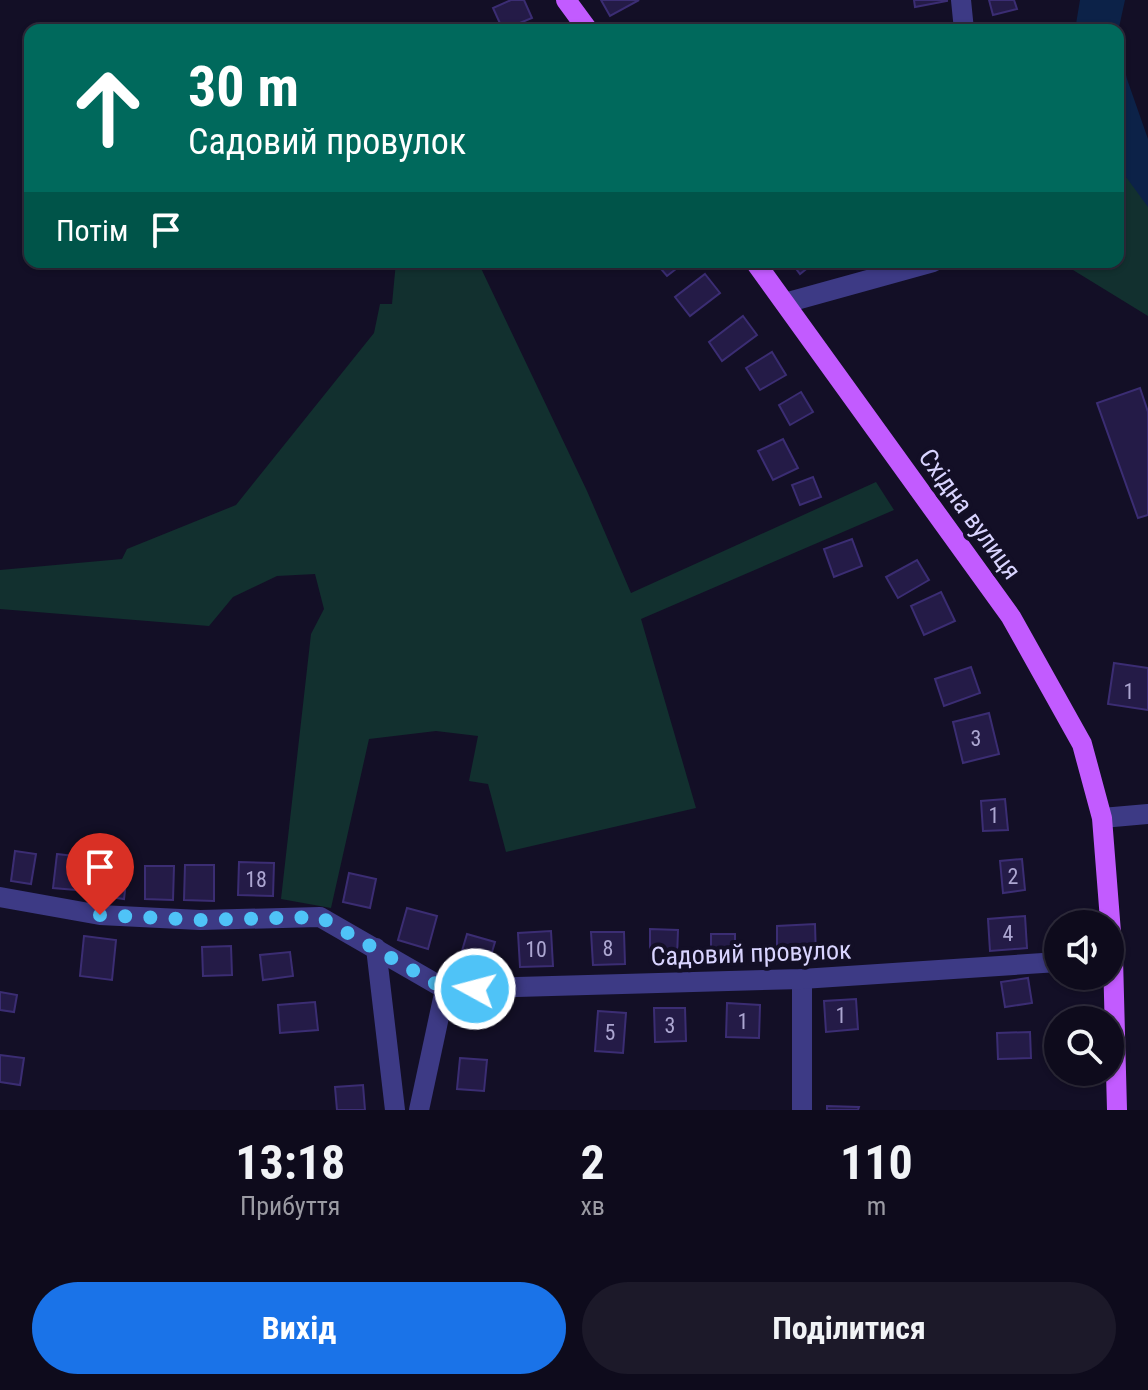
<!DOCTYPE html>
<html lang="uk">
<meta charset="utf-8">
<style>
body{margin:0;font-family:"Roboto Condensed",sans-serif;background:#1c1929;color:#f1f3f6;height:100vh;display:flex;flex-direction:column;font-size:30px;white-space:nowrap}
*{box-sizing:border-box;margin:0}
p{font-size:26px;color:#9b9ba3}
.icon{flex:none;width:44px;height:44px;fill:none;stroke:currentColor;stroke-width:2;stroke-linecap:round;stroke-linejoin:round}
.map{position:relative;height:1110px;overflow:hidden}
.side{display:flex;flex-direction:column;background:#0e0b1c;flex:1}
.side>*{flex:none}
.top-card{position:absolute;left:24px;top:24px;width:1100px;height:244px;border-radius:16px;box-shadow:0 2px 6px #0004,0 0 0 2px #2e2b3b;background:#00695c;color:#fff;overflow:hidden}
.tools{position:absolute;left:1044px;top:910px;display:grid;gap:16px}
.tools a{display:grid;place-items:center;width:80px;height:80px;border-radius:50%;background:#0e0b1c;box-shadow:0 2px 6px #0004,0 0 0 2px #2e2b3b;font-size:40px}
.pin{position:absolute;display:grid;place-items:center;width:68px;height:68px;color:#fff;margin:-82px -34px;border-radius:50% 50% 50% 0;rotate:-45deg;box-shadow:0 0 8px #0007}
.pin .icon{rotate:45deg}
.me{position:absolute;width:88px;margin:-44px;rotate:277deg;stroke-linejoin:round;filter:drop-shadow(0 0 6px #0008)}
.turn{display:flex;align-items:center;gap:28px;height:168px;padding:0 32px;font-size:36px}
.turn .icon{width:104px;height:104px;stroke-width:2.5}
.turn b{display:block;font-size:56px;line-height:68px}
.then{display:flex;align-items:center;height:76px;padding:0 32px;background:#0003;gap:16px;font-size:30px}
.eta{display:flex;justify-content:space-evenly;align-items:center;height:136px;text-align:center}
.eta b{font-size:48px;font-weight:700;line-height:56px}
.button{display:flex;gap:16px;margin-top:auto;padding:16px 32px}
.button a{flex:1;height:92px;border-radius:48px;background:#1a73e8;color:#fff;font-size:32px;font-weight:700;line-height:92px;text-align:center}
.button a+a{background:#1c1929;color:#f1f3f6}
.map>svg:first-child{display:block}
.green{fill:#12302f}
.water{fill:#0c2248}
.building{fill:#241b47;stroke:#3b2d73;stroke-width:2}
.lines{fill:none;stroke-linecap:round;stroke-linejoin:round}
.minor{stroke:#3d3a85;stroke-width:20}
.tertiary{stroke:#3d3a85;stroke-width:20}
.primary{stroke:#c25bff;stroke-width:20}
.route{stroke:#4fc3f7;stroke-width:14;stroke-dasharray:0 25.2}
.labels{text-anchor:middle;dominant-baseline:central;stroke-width:8;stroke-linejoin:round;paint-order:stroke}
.number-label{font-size:22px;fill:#aca6d1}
.street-label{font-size:26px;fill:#d9d4ff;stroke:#130f26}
</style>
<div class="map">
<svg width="1148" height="1110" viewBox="0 0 1148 1110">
<rect width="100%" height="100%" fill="#130f26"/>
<g class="green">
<polygon points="1118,166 1148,205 1148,316 1060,262 1118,262"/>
<polygon points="396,262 478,262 587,491 631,593 876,482 894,510 641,619 696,808 506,852 488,784 469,781 478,736 436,731 369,739 331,908 281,899 311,634 324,609 315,574 277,576 233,597 209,626 0,609 0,570 122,559 127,549 236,505 374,333 380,304 392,304"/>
</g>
<g class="water">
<polygon points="1080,0 1125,0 1118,32 1118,30 1075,30"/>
<polygon points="1118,42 1127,79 1148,139 1148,207 1118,166"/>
</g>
<g class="building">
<polygon points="511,0 524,0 532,18 503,30 493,8"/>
<polygon points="601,0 639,0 610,16"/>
<polygon points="914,0 947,0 947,1 915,7"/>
<polygon points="989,0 1014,0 1017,9 993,15"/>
<polygon points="655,262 685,262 667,276"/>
<polygon points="791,262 815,262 800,274"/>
<polygon points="705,274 720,293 690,316 675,297"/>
<polygon points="743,316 757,335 722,361 709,342"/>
<polygon points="772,352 786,375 760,390 746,368"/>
<polygon points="1140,388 1148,412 1148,515 1138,518 1097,403"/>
<polygon points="801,392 813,412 790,425 779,405"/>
<polygon points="783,439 798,468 773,480 758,451"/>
<polygon points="813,477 821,497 800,505 792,485"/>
<polygon points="852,539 862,566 834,577 824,549"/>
<polygon points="917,560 929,580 898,598 886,577"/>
<polygon points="941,592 955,621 924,635 911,606"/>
<polygon points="1114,663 1148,668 1148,710 1108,704"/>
<polygon points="971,667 980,693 944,706 935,679"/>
<polygon points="989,713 999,754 963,763 953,722"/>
<polygon points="1005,799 1008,830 983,831 981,801"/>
<polygon points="15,851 36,854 31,884 11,881"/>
<polygon points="57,854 91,858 88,891 53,888"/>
<polygon points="1022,859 1025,890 1003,893 1000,861"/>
<polygon points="101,861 128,865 124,899 96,895"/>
<polygon points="239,862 274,863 273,896 238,895"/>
<polygon points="185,865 214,865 214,901 184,900"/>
<polygon points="145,866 174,866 173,900 145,899"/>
<polygon points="349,873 376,879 370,908 343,902"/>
<polygon points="407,908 437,916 428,949 398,940"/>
<polygon points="1025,916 1027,948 990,951 988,919"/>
<polygon points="815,924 816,959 777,960 777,926"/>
<polygon points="650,929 678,930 677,958 650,958"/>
<polygon points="551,931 553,966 520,967 518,933"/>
<polygon points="591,932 624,932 625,964 593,965"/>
<polygon points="467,934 495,942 487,969 459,961"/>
<rect x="711" y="934" width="24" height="29"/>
<polygon points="84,936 116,940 112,980 80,976"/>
<polygon points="231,946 232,975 203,976 202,947"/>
<polygon points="290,952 293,976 263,980 260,955"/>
<polygon points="1028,978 1032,1003 1005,1007 1001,982"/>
<polygon points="0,992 17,995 14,1012 0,1010"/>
<polygon points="856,999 858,1029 826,1032 824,1001"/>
<polygon points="315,1002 318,1030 280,1033 278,1005"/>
<polygon points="727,1003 760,1005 759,1038 726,1037"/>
<polygon points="654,1008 685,1008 686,1041 655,1042"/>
<polygon points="598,1011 626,1013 623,1053 595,1051"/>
<polygon points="1030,1032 1031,1058 998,1059 997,1033"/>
<polygon points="0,1055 24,1058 20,1085 0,1082"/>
<polygon points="460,1058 487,1060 484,1091 457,1089"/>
<polygon points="363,1085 365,1110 337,1110 335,1087"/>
<polygon points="827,1106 859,1107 858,1110 827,1110"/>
</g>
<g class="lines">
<g class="minor">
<polyline points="961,0 964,30"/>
<polyline points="785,303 933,262"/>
<polyline points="0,897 100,915 200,920 320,917 445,989"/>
<polyline points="376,948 395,1110"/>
<polyline points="802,979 802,1110"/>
<polyline points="445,989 802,979 1058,962"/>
<polyline points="419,1110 445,989"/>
</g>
<polyline class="tertiary" points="1102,818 1148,814"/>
<g class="primary">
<polyline points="566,0 588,30"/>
<polyline points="755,262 1011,617 1082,744 1102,818 1113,958 1117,1110"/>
</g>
</g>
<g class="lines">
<polyline class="route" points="100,915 200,920 320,917 445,989 475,989"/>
</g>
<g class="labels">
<g class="number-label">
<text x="1129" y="691">1</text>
<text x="976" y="738">3</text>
<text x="994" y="815">1</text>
<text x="1013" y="876">2</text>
<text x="256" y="879">18</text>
<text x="1008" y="933">4</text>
<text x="608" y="948">8</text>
<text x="536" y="949">10</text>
<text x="841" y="1015">1</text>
<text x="743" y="1021">1</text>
<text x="670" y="1025">3</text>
<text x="610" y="1032">5</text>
</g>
<g class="street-label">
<text transform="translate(970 514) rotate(54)">Східна вулиця</text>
<text transform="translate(751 953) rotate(-2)">Садовий провулок</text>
</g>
</g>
</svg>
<div class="tools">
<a><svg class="icon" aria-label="sound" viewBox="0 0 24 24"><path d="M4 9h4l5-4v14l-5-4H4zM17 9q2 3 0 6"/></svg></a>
<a><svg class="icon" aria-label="search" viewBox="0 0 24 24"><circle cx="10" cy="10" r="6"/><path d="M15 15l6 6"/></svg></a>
</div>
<div class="pin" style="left:100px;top:915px;background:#d93025"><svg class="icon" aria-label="arrive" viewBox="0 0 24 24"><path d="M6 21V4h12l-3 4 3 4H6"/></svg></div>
<svg class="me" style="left:475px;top:989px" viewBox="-20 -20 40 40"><circle r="17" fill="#4fc3f7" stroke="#fff" stroke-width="3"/><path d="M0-11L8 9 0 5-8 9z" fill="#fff"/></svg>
<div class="top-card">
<div class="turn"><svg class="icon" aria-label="ahead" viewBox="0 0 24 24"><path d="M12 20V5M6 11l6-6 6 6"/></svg><div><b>30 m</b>Садовий провулок</div></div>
<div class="then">Потім<svg class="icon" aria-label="arrive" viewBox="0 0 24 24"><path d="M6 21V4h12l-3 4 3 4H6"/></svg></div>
</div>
</div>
<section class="side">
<div class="eta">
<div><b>13:18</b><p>Прибуття</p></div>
<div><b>2</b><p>хв</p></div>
<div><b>110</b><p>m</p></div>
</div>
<div class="button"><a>Вихід</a><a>Поділитися</a></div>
</section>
